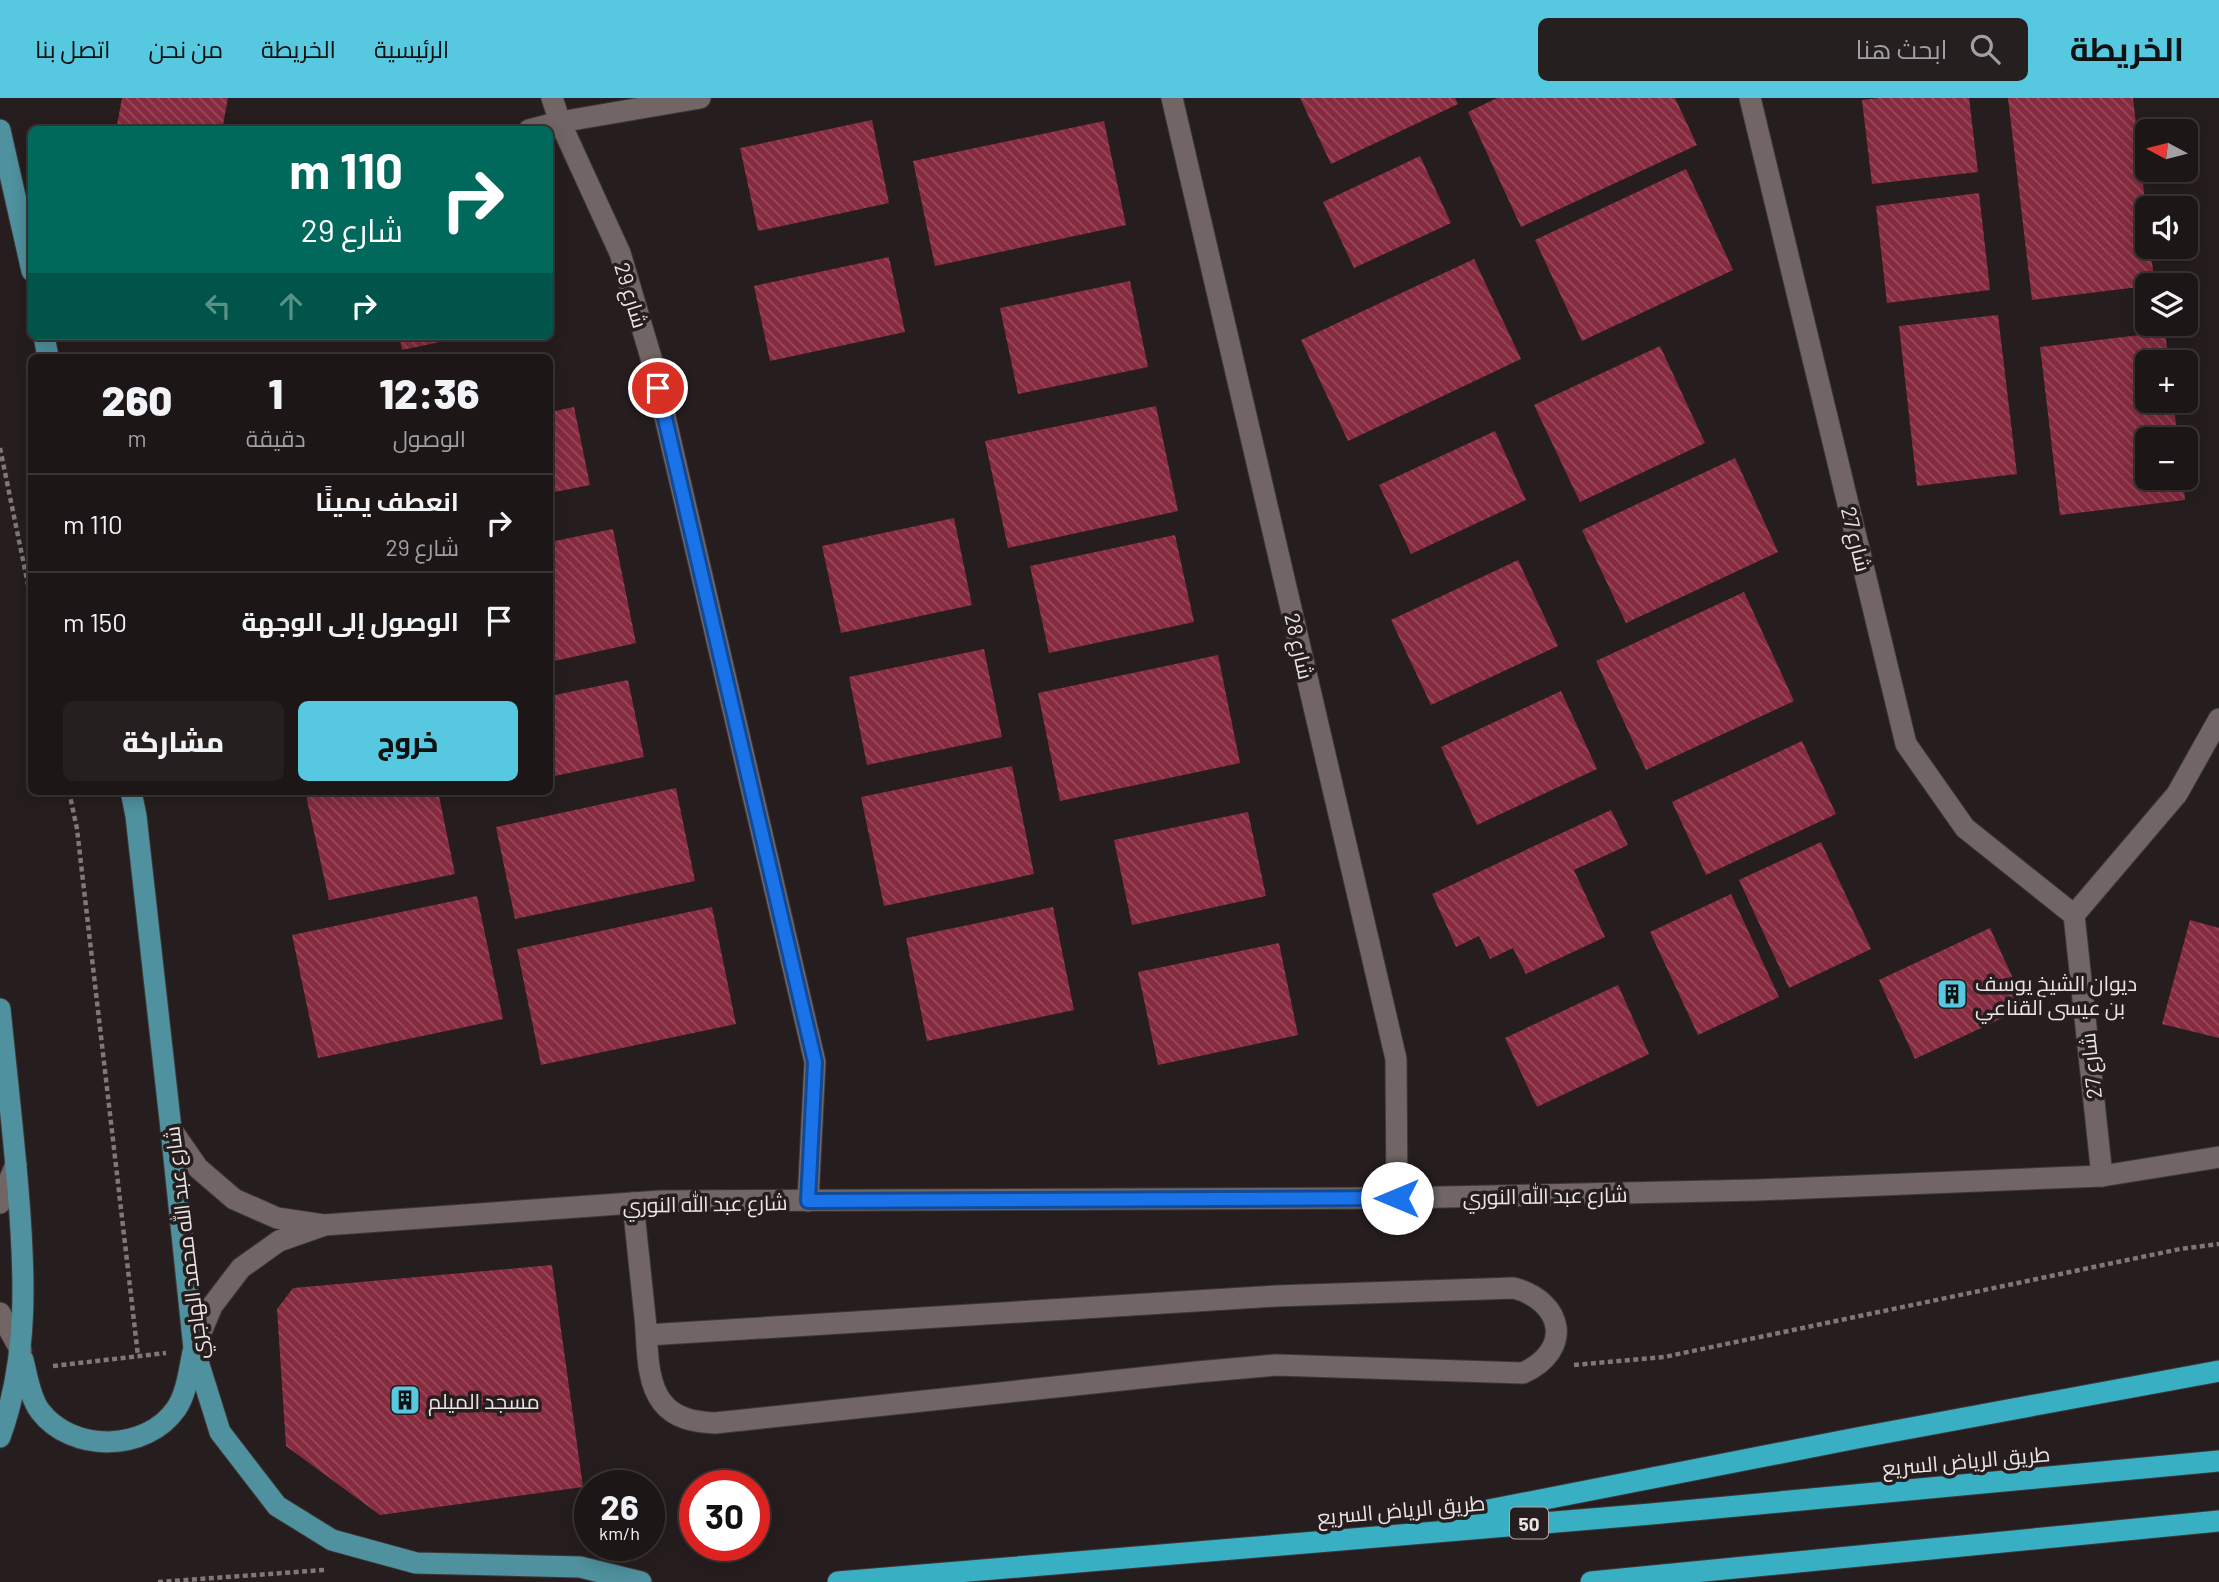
<!DOCTYPE html>
<html lang="ar">
<meta charset="utf-8">
<style>
body{margin:0;font-family:Barlow,Cairo,sans-serif;background:#251f1f;color:#f1f3f6;direction:rtl;height:100vh;display:flex;flex-direction:column;font-size:26px;white-space:nowrap}
*{box-sizing:border-box;margin:0}
p{font-size:23px;color:#a09fa1}
.icon{flex:none;width:38px;height:38px;fill:none;stroke:currentColor;stroke-width:2;stroke-linecap:round;stroke-linejoin:round}
.map{position:relative;flex:1;overflow:hidden;direction:ltr}
.details{position:absolute;left:28px;top:256px;width:525px;height:441px;display:flex;flex-direction:column;background:#1c1616;border-radius:10px;box-shadow:0 4px 18px #0003,0 0 0 2px #3a3535;direction:rtl}
.details>*{flex:none}
.top-card{position:absolute;left:28px;top:28px;width:525px;height:214px;border-radius:10px;box-shadow:0 4px 18px #0003,0 0 0 2px #3a3535;direction:rtl;background:#00695c;color:#fff;overflow:hidden}
.needle{width:46px;rotate:277deg}
.tools{position:absolute;left:2135px;top:21px;display:grid;gap:14px}
.tools a{display:grid;place-items:center;width:63px;height:63px;border-radius:10px;background:#1c1616;box-shadow:0 4px 18px #0003,0 0 0 2px #3a3535;font-size:35px}
.speed{position:absolute;left:574px;top:1372px;display:flex;gap:14px;font-size:35px;font-weight:700;text-align:center}
.speed>*{display:grid;place-content:center;width:91px;height:91px;border-radius:50%;background:#1c1616;box-shadow:0 4px 18px #0003,0 0 0 2px #3a3535;line-height:1}
.speed small{font-size:18px;font-weight:400}
.speed .limit{border:10px solid #d22;background:#fff;color:#111}
.pin{position:absolute;display:grid;place-items:center;width:60px;height:60px;color:#fff;margin:-30px;border:4px solid #fff;border-radius:50%;box-shadow:0 2px 7px #0007}
.me{position:absolute;width:77px;margin:-38px;rotate:270deg;stroke-linejoin:round;filter:drop-shadow(0 0 5px #0008)}
.turn{display:flex;align-items:center;gap:24px;height:147px;padding:0 35px;font-size:32px}
.turn .icon{width:91px;height:91px;stroke-width:2.5}
.turn b{display:block;font-size:49px;line-height:60px}
.lanes{display:flex;align-items:center;height:66px;padding:0 35px;background:#0003;justify-content:center;gap:35px;direction:ltr}
.lanes .off{opacity:.35}
.eta{display:flex;justify-content:space-evenly;align-items:center;height:119px;text-align:center}
.eta b{font-size:42px;font-weight:800;line-height:49px}
.primary-button{display:flex;gap:14px;margin-top:auto;padding:14px 35px}
.primary-button a{flex:1;height:80px;border-radius:10px;background:#56c9e0;color:#111;font-size:28px;font-weight:800;line-height:80px;text-align:center}
.primary-button a+a{background:#251f1f;color:#f1f3f6}
ul{padding:0;list-style:none}
li{display:flex;align-items:center;gap:21px;height:98px;padding:0 35px;border-top:2px solid #3a3535}
li div{flex:1}
li b{display:block;font-size:26px}
li em{font-style:normal}
header{display:flex;align-items:center;gap:42px;box-sizing:border-box;height:98px;padding:0 35px;background:#56c9e0;color:#111}
header strong{font-size:33px}
nav{display:flex;gap:38px;margin-inline-start:auto;font-size:24px}
.search{width:490px;height:63px;background:#251f1f;display:flex;align-items:center;gap:18px;box-sizing:border-box;padding:0 24px;border-radius:10px;color:#a09fa1;font-size:26px}
.map>svg:first-child{display:block}
.building{fill:url(#building-back-hatch)}
.lines{fill:none;stroke-linecap:round;stroke-linejoin:round}
.minor-casing{stroke:#3f3839;stroke-width:23}
.major-casing{stroke:#3f3839;stroke-width:23}
.highway-casing{stroke:#3f3839;stroke-width:23}
.path{stroke:#7f7778;stroke-width:4.5;stroke-dasharray:5 3.5;stroke-linecap:butt}
.minor{stroke:#716566;stroke-width:21}
.major{stroke:#4f919e;stroke-width:21}
.highway{stroke:#39afc4;stroke-width:21}
.route-casing{stroke:#114b97;stroke-width:18}
.route{stroke:#1a73e8;stroke-width:12}
.labels{text-anchor:middle;dominant-baseline:central;stroke-width:7;stroke-linejoin:round;paint-order:stroke}
.shield{fill:#261d1e;stroke:#b0a8a9;stroke-width:2}
.shield-label{font-size:19px;font-weight:bold;fill:#ebe4e5}
.street-label{font-size:21px;fill:#ebe4e5;stroke:#261d1e}
.poi-label{font-size:21px;fill:#ebe4e5;stroke:#261d1e;text-anchor:start}
</style>
<header>
<strong>الخريطة</strong>
<div class="search"><svg class="icon" aria-label="search" viewBox="0 0 24 24"><circle cx="10" cy="10" r="6"/><path d="M15 15l6 6"/></svg>ابحث هنا</div>
<nav><a>الرئيسية</a><a>الخريطة</a><a>من نحن</a><a>اتصل بنا</a></nav>
</header>
<div class="map">
<svg width="2219" height="1484" viewBox="0 0 2219 1484">
<defs>
<pattern id="building-back-hatch" width="6" height="6" patternUnits="userSpaceOnUse" patternTransform="scale(1.75)"><rect width="6" height="6" fill="#862b3f"/><path d="M-1 5l2 2M0 0l6 6M5-1l2 2" fill="none" stroke="#974a5b"/></pattern>
</defs>
<rect width="100%" height="100%" fill="#261d1e"/>
<g class="building">
<polygon points="122,0 228,0 222,32 116,32"/>
<polygon points="1300,0 1455,0 1458,6 1331,66"/>
<polygon points="1497,0 1675,0 1697,47 1521,129 1468,14"/>
<polygon points="1879,0 1969,0 1978,74 1872,86 1862,2"/>
<polygon points="2008,0 2133,0 2147,121 2147,149 2150,149 2155,187 2032,202"/>
<polygon points="872,22 889,105 758,133 740,50"/>
<polygon points="1104,23 1126,127 935,168 913,63"/>
<polygon points="1420,58 1451,125 1354,170 1323,104"/>
<polygon points="1686,71 1733,172 1582,243 1535,142"/>
<polygon points="1979,95 1990,192 1887,205 1876,108"/>
<polygon points="889,159 905,234 770,263 754,188"/>
<polygon points="1474,161 1521,261 1348,343 1301,242"/>
<polygon points="1130,183 1148,269 1018,296 1000,210"/>
<polygon points="1998,217 2017,376 1917,388 1899,228"/>
<polygon points="2165,234 2169,264 2147,264 2147,303 2173,303 2178,341 2147,341 2147,380 2183,380 2185,402 2060,417 2040,249"/>
<polygon points="399,238 464,238 464,239 402,252"/>
<polygon points="1660,248 1705,345 1580,404 1534,307"/>
<polygon points="1156,308 1178,413 1008,450 985,343"/>
<polygon points="574,309 590,387 550,395 550,314"/>
<polygon points="1495,333 1526,402 1411,456 1379,387"/>
<polygon points="1735,360 1778,454 1626,525 1582,432"/>
<polygon points="954,420 972,507 841,535 822,448"/>
<polygon points="613,431 636,545 550,564 550,444"/>
<polygon points="1175,437 1194,524 1049,555 1030,468"/>
<polygon points="1518,462 1558,548 1431,607 1391,522"/>
<polygon points="1744,494 1794,603 1646,672 1596,563"/>
<polygon points="984,551 1002,639 867,667 849,579"/>
<polygon points="1218,557 1240,665 1060,703 1038,595"/>
<polygon points="628,582 644,659 550,679 550,598"/>
<polygon points="1561,593 1597,671 1477,727 1441,649"/>
<polygon points="1802,643 1836,716 1706,777 1672,704"/>
<polygon points="1012,668 1034,776 884,808 861,699"/>
<polygon points="676,690 695,783 515,821 496,729"/>
<polygon points="305,693 438,693 455,776 329,802"/>
<polygon points="1611,712 1628,747 1574,772 1605,839 1526,876 1513,850 1490,861 1479,838 1456,849 1432,796"/>
<polygon points="1248,714 1266,798 1132,827 1114,742"/>
<polygon points="1821,744 1871,851 1789,890 1739,782"/>
<polygon points="1731,796 1779,899 1698,937 1650,834"/>
<polygon points="477,798 503,921 318,960 292,837"/>
<polygon points="712,809 736,926 541,967 517,851"/>
<polygon points="1053,809 1074,912 927,943 906,840"/>
<polygon points="2190,822 2219,830 2219,940 2162,926"/>
<polygon points="1990,830 2026,909 1915,961 1879,882"/>
<polygon points="1279,845 1298,937 1158,967 1138,874"/>
<polygon points="1618,887 1649,956 1537,1009 1505,940"/>
<polygon points="552,1167 583,1389 380,1417 286,1348 277,1211 293,1190"/>
</g>
<g class="lines">
<g class="minor-casing">
<g id="minor">
<polyline points="552,0 560,24 620,155 652,263 815,964 808,1103"/>
<polyline points="1172,0 1396,961 1397,1100"/>
<polyline points="1750,0 1906,646 1965,730 2074,817 2102,1078"/>
<polyline points="529,32 560,24 700,0"/>
<polyline points="2074,817 2177,696 2219,621"/>
<polyline points="171,1031 198,1070 234,1101 277,1120 324,1127 661,1103 1397,1100 1757,1092 2102,1078 2219,1059"/>
<polyline points="0,1105 16,1066"/>
<path d="M 633,1105 C 637,1143 641,1181 645,1219 C 648,1245 645,1282 662,1304 C 675,1321 695,1324 715,1325 L 1197,1274 L 1276,1267 L 1523,1275 C 1573,1252 1564,1204 1514,1190 L 1276,1198 L 647,1237"/>
<polyline points="0,1215 21,1253"/>
<polyline points="194,1251 212,1208 241,1170 279,1143 322,1128"/>
</g>
</g>
<g class="major-casing">
<g id="major">
<polyline points="0,32 32,173"/>
<polyline points="44,238 48,259"/>
<polyline points="131,693 136,718 171,1031 194,1251 220,1334 277,1408 332,1442 416,1465 580,1469 641,1484"/>
<path d="M 0,911 C 6,971 13,1031 18,1091 C 25,1175 29,1259 0,1339"/>
<path d="M 23,1262 C 27,1277 30,1300 40,1313 C 72,1355 146,1354 176,1311 C 187,1295 189,1272 193,1254"/>
</g>
</g>
<g class="highway-casing">
<g id="highway">
<polyline points="1448,1420 1857,1340 2219,1273"/>
<polyline points="838,1484 1651,1416 2219,1363"/>
<polyline points="1591,1484 2219,1423"/>
</g>
</g>
<g class="path">
<polyline points="0,350 32,506"/>
<polyline points="69,693 77,731 138,1258"/>
<polyline points="1574,1267 1664,1259 2180,1151 2219,1146"/>
<polyline points="53,1268 166,1255"/>
<polyline points="158,1484 324,1472"/>
</g>
<use href="#minor" class="minor"/>
<use href="#major" class="major"/>
<use href="#highway" class="highway"/>
</g>
<g class="lines">
<g class="route-casing">
<polyline id="route" points="658,290 815,964 808,1103 1397,1100"/>
</g>
<use href="#route" class="route"/>
</g>
<defs>
<g id="building-square" transform="scale(1.575)"><rect x="-9" y="-9" width="18" height="18" rx="4" fill="#56c9e0" stroke="#261d1e"/><path d="M-4-6H4V6H1V3H-1V6H-4ZM-2.5-4.3h1.7v1.8h-1.7ZM.8-4.3h1.7v1.8H.8ZM-2.5-1h1.7V.8h-1.7ZM.8-1h1.7V.8H.8Z" fill="#111"/></g>
</defs>
<g fill-rule="evenodd">
<use href="#building-square" x="1952" y="896"/>
<use href="#building-square" x="405" y="1302"/>
</g>
<g class="labels">
<rect class="shield" x="1510" y="1409.5" width="38" height="31" rx="5"/>
<g class="shield-label">
<text x="1529" y="1425">50</text>
</g>
<g class="street-label">
<text transform="translate(632 197) rotate(73)">شارع 29</text>
<text transform="translate(1857 441) rotate(76)">شارع 27</text>
<text transform="translate(1300 548) rotate(77)">شارع 28</text>
<text transform="translate(2090 968) rotate(-96)">شارع 27</text>
<text transform="translate(1545 1097) rotate(-1)">شارع عبد الله النوري</text>
<text transform="translate(705 1105) rotate(-1)">شارع عبد الله النوري</text>
<text transform="translate(185 1145) rotate(-97)">شارع عبد الله محمد الهاجري</text>
<text transform="translate(1966 1362) rotate(-5)">طريق الرياض السريع</text>
<text transform="translate(1401 1411) rotate(-5)">طريق الرياض السريع</text>
</g>
<g class="poi-label">
<text x="1975" y="884">ديوان الشيخ يوسف<tspan x="1975" dy="24">بن عيسى القناعي</tspan></text>
<text x="428" y="1302">مسجد الميلم</text>
</g>
</g>
</svg>
<div class="tools">
<a><svg class="needle" viewBox="-14 -14 28 28"><path d="M0-13l5 13h-10z" fill="#e53935"/><path d="M0 13l5-13h-10z" fill="#a09fa1"/></svg></a>
<a><svg class="icon" aria-label="sound" viewBox="0 0 24 24"><path d="M4 9h4l5-4v14l-5-4H4zM17 9q2 3 0 6"/></svg></a>
<a><svg class="icon" aria-label="layers" viewBox="0 0 24 24"><path d="M12 4l9 5-9 5-9-5zM3 14l9 5 9-5"/></svg></a>
<a>+</a>
<a>−</a>
</div>
<div class="speed"><div>26<small>km/h</small></div><div class="limit">30</div></div>
<div class="pin" style="left:658px;top:290px;background:#d93025"><svg class="icon" aria-label="arrive" viewBox="0 0 24 24"><path d="M6 21V4h12l-3 4 3 4H6"/></svg></div>
<svg class="me" style="left:1397px;top:1100px" viewBox="-20 -20 40 40"><circle r="19" fill="#fff"/><path d="M0-13L10 11 0 6-10 11z" fill="#1a73e8"/></svg>
<div class="top-card">
<div class="turn"><svg class="icon" aria-label="right" viewBox="0 0 24 24"><path d="M7 20v-9h11M14 6l5 5-5 5"/></svg><div><b>110 m</b>شارع 29</div></div>
<div class="lanes"><svg class="icon off" aria-label="left" viewBox="0 0 24 24"><path d="M17 20v-9H6M10 6l-5 5 5 5"/></svg><svg class="icon off" aria-label="ahead" viewBox="0 0 24 24"><path d="M12 20V5M6 11l6-6 6 6"/></svg><svg class="icon" aria-label="right" viewBox="0 0 24 24"><path d="M7 20v-9h11M14 6l5 5-5 5"/></svg></div>
</div>
<section class="details">
<div class="eta">
<div><b>12:36</b><p>الوصول</p></div>
<div><b>1</b><p>دقيقة</p></div>
<div><b>260</b><p>m</p></div>
</div>
<ul>
<li><svg class="icon" aria-label="right" viewBox="0 0 24 24"><path d="M7 20v-9h11M14 6l5 5-5 5"/></svg><div><b>انعطف يمينًا</b><p>شارع 29</p></div><em>110 m</em></li>
<li><svg class="icon" aria-label="arrive" viewBox="0 0 24 24"><path d="M6 21V4h12l-3 4 3 4H6"/></svg><div><b>الوصول إلى الوجهة</b></div><em>150 m</em></li>
</ul>
<div class="primary-button"><a>خروج</a><a>مشاركة</a></div>
</section>
</div>
